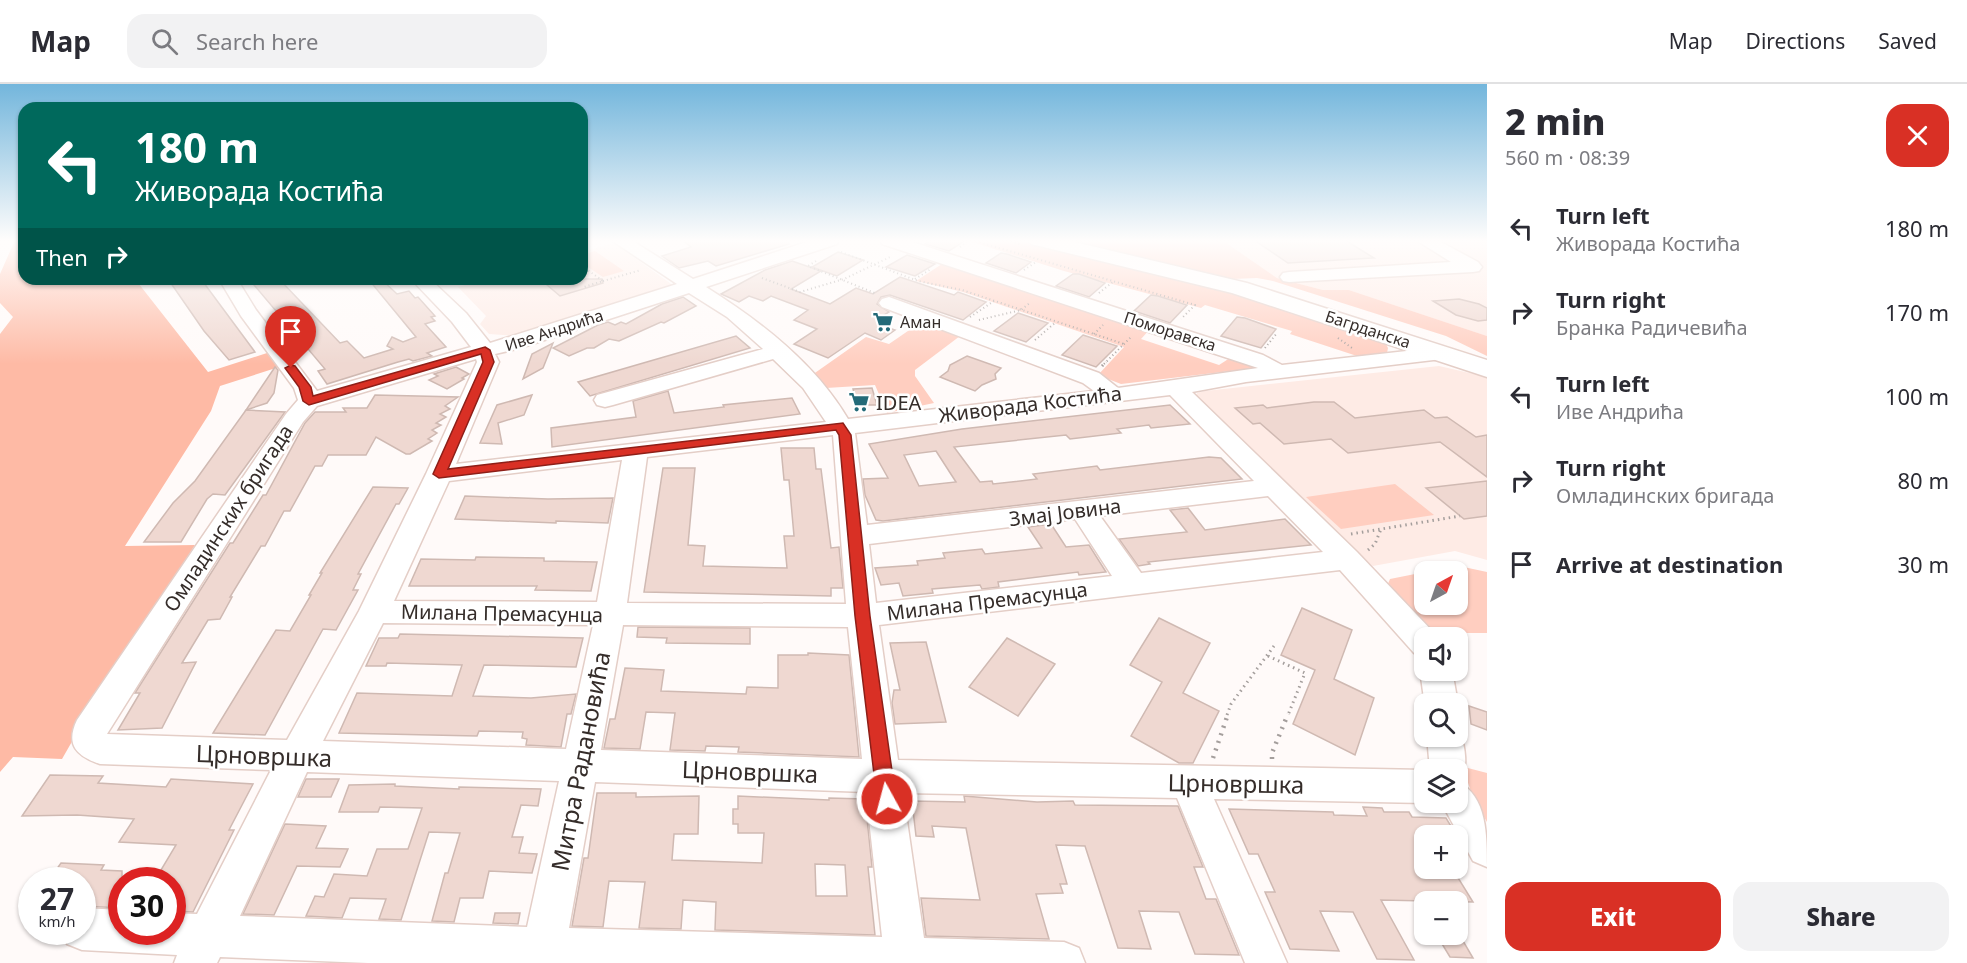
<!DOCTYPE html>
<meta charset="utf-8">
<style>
body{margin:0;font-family:"Noto Sans",sans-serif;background:#f2f2f3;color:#2b2b33;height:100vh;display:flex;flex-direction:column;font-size:22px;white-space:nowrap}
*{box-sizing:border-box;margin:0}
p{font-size:20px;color:#7c7c81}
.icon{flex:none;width:33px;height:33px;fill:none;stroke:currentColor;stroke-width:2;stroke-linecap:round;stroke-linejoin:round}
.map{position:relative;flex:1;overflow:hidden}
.side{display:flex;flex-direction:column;background:#fff;width:480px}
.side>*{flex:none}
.banner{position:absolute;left:18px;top:18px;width:570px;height:183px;border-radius:18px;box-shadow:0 2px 4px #0004;background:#00695c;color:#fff;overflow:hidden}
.needle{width:39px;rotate:40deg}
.fabs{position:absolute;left:1414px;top:477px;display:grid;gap:12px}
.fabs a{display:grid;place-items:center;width:54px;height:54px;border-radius:12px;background:#fff;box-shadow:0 2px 4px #0004;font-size:30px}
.speed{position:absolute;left:18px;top:783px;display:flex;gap:12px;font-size:30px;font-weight:700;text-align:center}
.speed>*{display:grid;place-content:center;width:78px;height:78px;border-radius:50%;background:#fff;box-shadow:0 2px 4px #0004;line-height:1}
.speed small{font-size:15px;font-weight:400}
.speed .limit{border:9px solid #d22;background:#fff;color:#111}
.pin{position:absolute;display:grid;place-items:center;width:51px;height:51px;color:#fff;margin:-62px -26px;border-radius:50% 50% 50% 0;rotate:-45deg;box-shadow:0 0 6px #0007}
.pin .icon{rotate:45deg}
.me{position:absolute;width:66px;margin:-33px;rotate:353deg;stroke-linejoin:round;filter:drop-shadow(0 0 4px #0008)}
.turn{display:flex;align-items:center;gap:21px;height:126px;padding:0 18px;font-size:27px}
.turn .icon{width:78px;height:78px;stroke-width:2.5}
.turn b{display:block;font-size:42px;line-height:51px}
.then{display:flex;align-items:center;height:57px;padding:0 18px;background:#0003;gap:12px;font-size:22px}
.round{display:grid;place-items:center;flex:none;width:63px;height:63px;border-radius:18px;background:#f2f2f3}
.overview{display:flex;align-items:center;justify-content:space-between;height:102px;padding:0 18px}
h1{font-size:36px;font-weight:800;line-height:45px}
.action{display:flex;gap:12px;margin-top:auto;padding:12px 18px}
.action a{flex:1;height:69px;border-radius:18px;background:#d93025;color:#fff;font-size:24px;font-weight:800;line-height:69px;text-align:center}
.action a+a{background:#f2f2f3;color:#2b2b33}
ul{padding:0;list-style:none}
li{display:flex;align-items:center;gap:18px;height:84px;padding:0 18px}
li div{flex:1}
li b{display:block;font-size:22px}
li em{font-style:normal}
header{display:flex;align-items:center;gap:36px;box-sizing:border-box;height:84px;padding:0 30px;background:#fff;border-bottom:2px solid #e1e1e2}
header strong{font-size:28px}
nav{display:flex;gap:33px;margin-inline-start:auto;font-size:21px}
.search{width:420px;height:54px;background:#f2f2f3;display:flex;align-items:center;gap:15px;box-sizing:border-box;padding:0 21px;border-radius:18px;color:#7c7c81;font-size:22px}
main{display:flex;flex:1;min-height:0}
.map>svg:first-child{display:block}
.built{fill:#feebe5}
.green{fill:#ffcec0}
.forest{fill:#febaa5}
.building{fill:#efd8d1;stroke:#cfb9b2;stroke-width:1.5;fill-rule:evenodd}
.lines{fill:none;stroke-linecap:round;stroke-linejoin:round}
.minor-casing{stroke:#e4cec7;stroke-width:3}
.major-casing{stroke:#e4cec7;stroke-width:3}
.path-far2{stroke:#a49e9c;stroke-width:2;stroke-dasharray:1 3;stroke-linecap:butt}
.path-far1{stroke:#a49e9c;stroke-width:3;stroke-dasharray:1.5 4;stroke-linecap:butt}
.path{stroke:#a49e9c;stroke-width:4.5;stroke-dasharray:2 6;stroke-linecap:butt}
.minor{fill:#fff;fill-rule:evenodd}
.major{fill:#fff;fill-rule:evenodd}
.route{fill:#d93025;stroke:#8d1f18;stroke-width:1.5}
.labels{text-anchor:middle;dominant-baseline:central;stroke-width:5;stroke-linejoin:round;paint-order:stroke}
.far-poi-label{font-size:16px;fill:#352d2a;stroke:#fff;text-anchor:start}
.far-street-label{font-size:16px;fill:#352d2a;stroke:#fff}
.poi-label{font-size:20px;fill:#352d2a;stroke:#fff;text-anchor:start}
.street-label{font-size:20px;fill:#352d2a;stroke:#fff}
.near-street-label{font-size:24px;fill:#352d2a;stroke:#fff}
</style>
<header>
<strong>Map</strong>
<div class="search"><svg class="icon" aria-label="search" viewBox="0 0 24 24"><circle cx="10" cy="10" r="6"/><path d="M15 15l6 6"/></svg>Search here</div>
<nav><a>Map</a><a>Directions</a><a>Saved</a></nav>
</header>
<main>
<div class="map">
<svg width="1487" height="879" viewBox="0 0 1487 879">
<rect width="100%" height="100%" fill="#fffaf9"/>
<g class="built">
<polygon points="1222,156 1487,156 1487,252 1349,206 1323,206 1277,194"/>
<polygon points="614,159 674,202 515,252 489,250 480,240 486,232 458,203 486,195 582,195 582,168"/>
<polygon points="1439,282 1487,293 1487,476 1455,467 1373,482 1351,465 1295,406 1196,314 1197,309 1205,307"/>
</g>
<g class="green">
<polygon points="966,156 1020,156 1234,206 1384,256 1388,264 1387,269 1357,272 1290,250 1292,247 1205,221 1201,224 1064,187"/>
<polygon points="1054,156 1222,156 1277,194 1323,206 1349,206 1487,252 1487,272 1446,252 1273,197 1257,194 1232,195"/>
<polygon points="595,167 624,187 603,193 582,179 582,171"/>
<polygon points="945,178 1151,244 1141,255 1219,281 1233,272 1258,282 1256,284 1121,300 1098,291 1124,263 963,208 916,197"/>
<polygon points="921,238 960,252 915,286 915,292 934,319 887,329 875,301 826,304 812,291 866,253 889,260"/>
<polygon points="1395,400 1434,431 1341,445 1306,413"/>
<polygon points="1459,482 1487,488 1487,549 1431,549 1387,502 1390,495 1425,488 1425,520 1458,520 1458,488 1430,487"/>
<path d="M 1464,683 L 1487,689 L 1487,738 C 1476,720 1468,704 1464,683 Z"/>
</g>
<polygon class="forest" points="15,156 24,156 24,195 135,195 208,288 267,269 279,283 220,302 211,327 125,462 195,461 94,619 62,675 13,673 0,688 0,250 13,233 0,219 0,190"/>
<g class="building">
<polygon points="682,156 789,156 789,160 716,182 708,177 679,184 662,172 691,163"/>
<polygon points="931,156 966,156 949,167 925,160"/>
<polygon points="1254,156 1345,156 1374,174 1288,179"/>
<polygon points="838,168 863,176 837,192 812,183"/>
<polygon points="1001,169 1007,170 1031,178 1016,189 986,179"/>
<polygon points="907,171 935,180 915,192 886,183"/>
<polygon points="792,177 821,187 791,205 830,220 856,204 873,210 900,193 954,211 958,208 986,218 963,236 890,211 881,213 877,220 889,228 879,234 889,238 883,242 895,246 881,256 865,249 828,274 794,260 817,245 794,236 808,226 771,212 763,217 749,212 739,218 721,210 765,186"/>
<polygon points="1073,190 1079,190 1105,199 1089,213 1056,202"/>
<polygon points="168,195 201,195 255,268 229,276 204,247"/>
<polygon points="249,195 279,195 340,259 347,257 364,274 393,265 387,262 392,253 403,258 416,253 369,196 381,195 397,210 409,207 415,214 418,213 435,232 431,233 435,237 425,240 446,263 427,269 432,272 413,277 409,275 398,278 327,300 318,287 325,285"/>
<polygon points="540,195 602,195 603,199 560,212"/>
<polygon points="1151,211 1158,212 1187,221 1170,239 1134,227"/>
<polygon points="683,213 696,222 664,239 661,238 619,257 609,255 594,264 587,264 569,272 553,264 598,241 608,238 615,241 621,238 626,240 662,220"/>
<polygon points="1459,215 1479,220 1487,224 1487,236 1478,237 1456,231 1433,217"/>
<polygon points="1018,229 1048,239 1026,258 994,247"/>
<polygon points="1237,233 1245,234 1276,245 1261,264 1221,252"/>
<polygon points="1083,251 1117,262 1096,283 1062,271"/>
<polygon points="736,252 750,264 590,312 578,298"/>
<polygon points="553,259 543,284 523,295 532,270"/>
<polygon points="967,272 1001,284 995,290 996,295 982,301 975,307 940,293 948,287 950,281"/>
<polygon points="275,283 278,286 274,309 267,319 246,326"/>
<polygon points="456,283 469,290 462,294 464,295 447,305 429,296 438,292 434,290"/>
<polygon points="872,304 877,321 857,321 853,305"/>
<polygon points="668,307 674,329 724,323 723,321 792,314 800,330 552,363 551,344 636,333 633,317"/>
<polygon points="375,311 458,313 445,322 450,325 440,330 446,333 436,339 441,341 432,346 437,349 428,355 432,357 410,370 406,370 376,353 366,371 328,371 322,382 315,382 290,427 284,427 265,462 261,462 230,513 232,513 220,535 208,536 182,579 196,578 162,644 118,646 140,609 135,609 230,459 233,459 263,411 266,411 305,339 315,328 346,328 343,324 367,324"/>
<polygon points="532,311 524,331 498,339 502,360 480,359 497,321"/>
<polygon points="1314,318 1334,318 1355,334 1424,326 1435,334 1447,333 1476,353 1487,351 1487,393 1440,358 1348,369 1331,355 1284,360 1260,339 1253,340 1235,324 1263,321 1267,324"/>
<path d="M 1170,321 L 1190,340 L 1151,344 L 1149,341 L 1117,345 L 1121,349 L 1070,355 L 1066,351 L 954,363 L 980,398 L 992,397 L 993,400 L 1037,395 L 1033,390 L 1097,382 L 1100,386 L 1209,373 L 1221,374 L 1242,395 L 883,437 L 876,436 L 865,411 L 863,395 L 888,394 L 869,360 L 962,345 ZM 936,367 L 956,398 L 919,402 L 904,371 Z"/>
<polygon points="246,326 285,328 225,411 213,410 207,415 181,458 144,458 173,419 195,397"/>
<polygon points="781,364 814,364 816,385 821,385 831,464 839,463 843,504 831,504 831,512 644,508 663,384 695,384 688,461 705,462 703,482 787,484 784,452 794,452 789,396 784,396"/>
<polygon points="1487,397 1487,432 1464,435 1426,404"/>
<polygon points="373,403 408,404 399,420 396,420 358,490 361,490 353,506 358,506 336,546 323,545 265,651 213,649 276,546 290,547 311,511 309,511 322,489 320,489"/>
<polygon points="465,412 548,415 613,414 608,439 556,437 556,439 455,435"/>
<polygon points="1188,424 1205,446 1285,435 1311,461 1148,478 1150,480 1138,482 1119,455 1187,448 1170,426"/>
<polygon points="1051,440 1066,463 1089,461 1106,488 1079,491 1078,488 998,498 999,503 982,505 980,501 932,505 933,509 903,512 899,499 881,501 875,484 918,481 917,477 945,474 943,469 982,465 985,470 1042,464 1028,443"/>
<polygon points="476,473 544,474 544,477 597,478 591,507 535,506 537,502 409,502 421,475 475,476"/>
<polygon points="1302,524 1352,546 1334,595 1374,614 1355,671 1293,640 1315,586 1281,571"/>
<polygon points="1159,534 1210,559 1183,609 1219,627 1193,679 1179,679 1131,652 1162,598 1130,581"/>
<polygon points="638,543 750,544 750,560 666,559 667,554 637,553"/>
<polygon points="400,550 583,554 576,583 484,581 473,612 531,614 576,610 571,630 567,630 561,663 526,661 527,655 522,654 523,648 479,647 477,652 339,649 357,609 452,612 462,581 387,579 386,582 366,582 379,554 398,554"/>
<polygon points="1007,554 1055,580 1018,632 969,603"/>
<polygon points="926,558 946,638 895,640 892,619 894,606 900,606 890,559"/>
<polygon points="808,569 849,571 859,673 738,668 739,663 706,662 705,667 670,666 675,629 646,628 640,665 604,664 610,635 615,635 625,584 664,586 661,607 746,610 747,603 778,604 778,571 808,571"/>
<polygon points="1469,622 1487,628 1487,646 1471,640"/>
<polygon points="50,691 103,692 98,699 166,703 171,695 253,700 229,746 234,746 193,828 172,827 172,796 155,796 176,761 119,758 134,735 77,731 22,732"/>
<polygon points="306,695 339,695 331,713 298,713"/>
<polygon points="395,700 395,702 459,705 459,703 541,705 538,722 521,721 512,753 523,753 519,769 537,770 532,789 489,787 483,814 460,814 454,838 432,837 445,789 448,789 460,749 429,748 401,836 379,835 386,815 350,814 342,834 306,832 315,812 324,813 334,790 367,792 377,765 408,765 422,724 380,723 378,728 339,728 349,701"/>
<path d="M 597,709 L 636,709 L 636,713 L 699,712 L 698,750 L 674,750 L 672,776 L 762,779 L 764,749 L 738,749 L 738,740 L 733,740 L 733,725 L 738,725 L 738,712 L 829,716 L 829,714 L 865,715 L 872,783 L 868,783 L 875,851 L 715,846 L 716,818 L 683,816 L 681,845 L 639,844 L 645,798 L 609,797 L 603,843 L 572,842 L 584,774 L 588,774 ZM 815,780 L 845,781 L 847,812 L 816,812 Z"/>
<polygon points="964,712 1037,718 1073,717 1075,721 1178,722 1203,783 1194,783 1206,815 1216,815 1239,871 1195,870 1179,828 1139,827 1151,865 1118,864 1085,762 1056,761 1067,800 1060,800 1063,809 1036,810 1049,855 926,852 921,814 980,816 966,744 932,742 934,753 916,752 912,717 965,718"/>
<polygon points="1363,723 1382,724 1384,728 1409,728 1412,733 1446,734 1457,752 1425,752 1425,784 1452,784 1473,818 1381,816 1414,876 1377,875 1353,828 1320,827 1339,867 1290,865 1265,808 1275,808 1258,770 1249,770 1229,725 1333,728 1334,731 1367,732"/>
<polygon points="285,740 326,742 316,764 348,765 340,783 297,782 274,831 243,830"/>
<polygon points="61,779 104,781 101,786 122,787 122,824 82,822 82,796 49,796"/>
<polygon points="495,829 520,829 518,840 493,839"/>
<polygon points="1436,850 1459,850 1473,874 1450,873"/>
</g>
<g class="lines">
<g class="minor-casing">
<g id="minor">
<path d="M 611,156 L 631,156 L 693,195 L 813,156 L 839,156 L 837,160 L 706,203 C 760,237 815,279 848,335 L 1094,307 L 1083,299 L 882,223 L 879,219 L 882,215 L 889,213 L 1099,289 L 1118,304 L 1258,284 L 882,160 L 880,156 L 906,156 L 1263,271 L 1282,281 L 1442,263 L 1449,265 L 1452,269 L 1449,273 L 1442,275 L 1246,298 L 1192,308 L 1357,468 L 1436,551 L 1437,554 L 1425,554 L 1425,572 L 1414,569 L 1340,486 L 879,541 L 898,676 L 1425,686 L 1425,719 L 1214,715 L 1287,879 L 1245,879 L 1177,714 L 903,709 L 924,854 L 1064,858 L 1079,864 L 1085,879 L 368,879 L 220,873 L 217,879 L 174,879 L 177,871 L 82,866 L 67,860 L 62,848 L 82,848 L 82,824 L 122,826 L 122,848 L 172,848 L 172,829 L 197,830 L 271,686 L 100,680 C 77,672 65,661 77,636 L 286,330 L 298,316 L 294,304 L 241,232 L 219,195 L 237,195 L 256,226 L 317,307 L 471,263 L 452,238 L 411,195 L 430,195 L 466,229 L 490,259 L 677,200 ZM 689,209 L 727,233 L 763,265 L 597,311 L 594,316 L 597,321 L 605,323 L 613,321 L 773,275 L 803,304 L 826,338 L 456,380 L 499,278 L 495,270 L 517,265 ZM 476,275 L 477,278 L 426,390 L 359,527 L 287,656 L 107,650 L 303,338 L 317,322 ZM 1170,311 L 1254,397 L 867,441 L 855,349 ZM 833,351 L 846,520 L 627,519 L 647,373 ZM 622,376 L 597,518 L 394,517 L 449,397 ZM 1268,412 L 1323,468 L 1141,489 L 1100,432 ZM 1075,435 L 1112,492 L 876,519 L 869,460 ZM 383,539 L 593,541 L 566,665 L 323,657 ZM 623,541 L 848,543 L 862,675 L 601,666 ZM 307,688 L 559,697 L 527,843 L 240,832 ZM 595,698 L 866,708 L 882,853 L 569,844 Z"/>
<polygon points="1416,156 1437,156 1478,178 1482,183 1479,187 1473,188 1289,198 1283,197 1280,193 1283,189 1289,188 1451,178"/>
<polygon points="1425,577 1425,586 1452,586 1458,620 1425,620 1425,622 1420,586"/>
<path d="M 1458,645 C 1465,659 1470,687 1458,698 C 1487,712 1487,751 1487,783 L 1473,777 L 1441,718 L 1458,718 L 1458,686 L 1430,686 L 1427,652 L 1458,652 Z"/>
</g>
</g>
<g class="major-casing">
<polygon id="major" points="1028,156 1066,156 1247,199 1487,276 1487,293 1232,209 1031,160"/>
</g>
<g class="path-far2">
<polyline points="972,156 1195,221 1181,235"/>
<polyline points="1007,156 1022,161"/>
<polyline points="960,163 969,156"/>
<polyline points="841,168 918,197 962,206 1124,260"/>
<polyline points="816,177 808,182 877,210"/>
<polyline points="582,182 603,197 584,203"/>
<polyline points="1024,186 1036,178"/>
<polyline points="762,194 800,208 844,195 890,173"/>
<polyline points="915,195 931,185"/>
<polyline points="603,197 641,186"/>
<polyline points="1099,209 1114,197"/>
<polyline points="970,233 994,217"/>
<polyline points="979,236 1021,226 1031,218"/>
<polyline points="1094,250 1103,241"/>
<polyline points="1338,254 1352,264"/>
<polyline points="1035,256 1056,238"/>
<polyline points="1265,264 1277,249"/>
<polyline points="1104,280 1132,252"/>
</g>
<g class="path-far1">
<polyline points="1102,282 1106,278"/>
<polyline points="1351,450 1460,432"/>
<polyline points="1368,466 1375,460 1381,445"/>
<polyline points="1268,572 1305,589 1288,631"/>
<polyline points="1227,631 1231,620 1274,562"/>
</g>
<g class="path">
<polyline points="1213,674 1228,630"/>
<polyline points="1272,675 1272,669 1288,630"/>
</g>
<use href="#minor" class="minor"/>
<use href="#major" class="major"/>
</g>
<linearGradient id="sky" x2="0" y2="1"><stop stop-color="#73b6dc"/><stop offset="0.56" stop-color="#fffdfc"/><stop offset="1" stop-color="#fffdfc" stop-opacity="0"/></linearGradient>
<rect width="1487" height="280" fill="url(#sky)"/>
<polygon class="route" points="485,263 490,266 494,278 448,385 843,339 851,351 870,532 896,715 893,721 887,723 880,721 877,715 855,532 839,351 836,346 439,394 433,390 483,278 481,270 309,321 303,317 299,303 285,284 291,281 295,282 311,303 313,312"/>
<defs>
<g id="supermarket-bare" transform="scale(1.62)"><path d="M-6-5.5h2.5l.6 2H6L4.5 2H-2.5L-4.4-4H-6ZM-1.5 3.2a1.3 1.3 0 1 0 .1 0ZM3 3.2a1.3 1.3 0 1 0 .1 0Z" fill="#236a78" stroke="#fff" stroke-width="2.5" paint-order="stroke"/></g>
</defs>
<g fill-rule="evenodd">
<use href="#supermarket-bare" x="883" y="238"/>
<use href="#supermarket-bare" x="859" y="318"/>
</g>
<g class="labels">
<g class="far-poi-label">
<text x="900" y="238">Аман</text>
</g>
<g class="far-street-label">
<text transform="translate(1368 245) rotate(18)">Багрданска</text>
<text transform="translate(554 246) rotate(-18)">Иве Андрића</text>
<text transform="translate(1170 247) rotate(18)">Поморавска</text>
</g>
<g class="poi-label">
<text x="876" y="318">IDEA</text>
</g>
<g class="street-label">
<text transform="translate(1030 320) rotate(-7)">Живорада Костића</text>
<text transform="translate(1065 428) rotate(-7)">Змај Јовина</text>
<text transform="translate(228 434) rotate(-57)">Омладинских бригада</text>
<text transform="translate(987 517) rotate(-7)">Милана Премасунца</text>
<text transform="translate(502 529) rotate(1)">Милана Премасунца</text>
</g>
<g class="near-street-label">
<text transform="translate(264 671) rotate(2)">Црновршка</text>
<text transform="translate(580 677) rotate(-79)">Митра Радановића</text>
<text transform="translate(750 687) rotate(2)">Црновршка</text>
<text transform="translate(1236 699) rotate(1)">Црновршка</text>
</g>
</g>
</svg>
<div class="fabs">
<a><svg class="needle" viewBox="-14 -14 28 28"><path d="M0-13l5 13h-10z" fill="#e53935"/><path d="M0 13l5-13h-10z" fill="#7c7c81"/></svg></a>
<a><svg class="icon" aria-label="sound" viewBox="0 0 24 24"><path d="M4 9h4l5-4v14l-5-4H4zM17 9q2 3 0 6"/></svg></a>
<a><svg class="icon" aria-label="search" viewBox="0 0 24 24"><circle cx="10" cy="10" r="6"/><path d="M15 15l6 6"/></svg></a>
<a><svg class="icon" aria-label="layers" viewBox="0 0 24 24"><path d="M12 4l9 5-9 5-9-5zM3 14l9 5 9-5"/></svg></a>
<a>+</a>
<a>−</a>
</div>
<div class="speed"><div>27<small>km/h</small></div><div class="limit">30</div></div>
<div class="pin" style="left:291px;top:284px;background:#d93025"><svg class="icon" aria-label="arrive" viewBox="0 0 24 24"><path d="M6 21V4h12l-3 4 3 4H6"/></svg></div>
<svg class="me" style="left:887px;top:715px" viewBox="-20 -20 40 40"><circle r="17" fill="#d93025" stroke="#fff" stroke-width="3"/><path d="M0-11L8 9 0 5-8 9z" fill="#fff"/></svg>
<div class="banner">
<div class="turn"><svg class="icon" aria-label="left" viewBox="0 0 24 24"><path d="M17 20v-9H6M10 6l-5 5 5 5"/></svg><div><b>180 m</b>Живорада Костића</div></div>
<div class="then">Then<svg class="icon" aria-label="right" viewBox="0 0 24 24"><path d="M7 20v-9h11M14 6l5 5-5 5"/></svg></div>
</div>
</div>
<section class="side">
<div class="overview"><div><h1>2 min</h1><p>560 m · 08:39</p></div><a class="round" style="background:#d93025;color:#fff"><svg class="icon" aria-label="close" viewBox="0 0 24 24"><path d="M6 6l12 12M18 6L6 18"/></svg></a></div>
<ul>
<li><svg class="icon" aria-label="left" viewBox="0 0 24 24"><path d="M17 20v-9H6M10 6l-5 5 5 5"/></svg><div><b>Turn left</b><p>Живорада Костића</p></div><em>180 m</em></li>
<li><svg class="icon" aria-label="right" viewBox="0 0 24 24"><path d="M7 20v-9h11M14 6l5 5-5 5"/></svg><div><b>Turn right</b><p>Бранка Радичевића</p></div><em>170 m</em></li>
<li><svg class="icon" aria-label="left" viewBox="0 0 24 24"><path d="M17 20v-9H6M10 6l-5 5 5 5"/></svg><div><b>Turn left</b><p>Иве Андрића</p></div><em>100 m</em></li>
<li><svg class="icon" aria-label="right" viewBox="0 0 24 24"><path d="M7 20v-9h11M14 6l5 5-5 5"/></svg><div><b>Turn right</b><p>Омладинских бригада</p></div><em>80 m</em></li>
<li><svg class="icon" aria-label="arrive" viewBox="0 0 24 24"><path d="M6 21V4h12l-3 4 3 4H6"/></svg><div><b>Arrive at destination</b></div><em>30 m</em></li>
</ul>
<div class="action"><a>Exit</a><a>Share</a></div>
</section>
</main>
